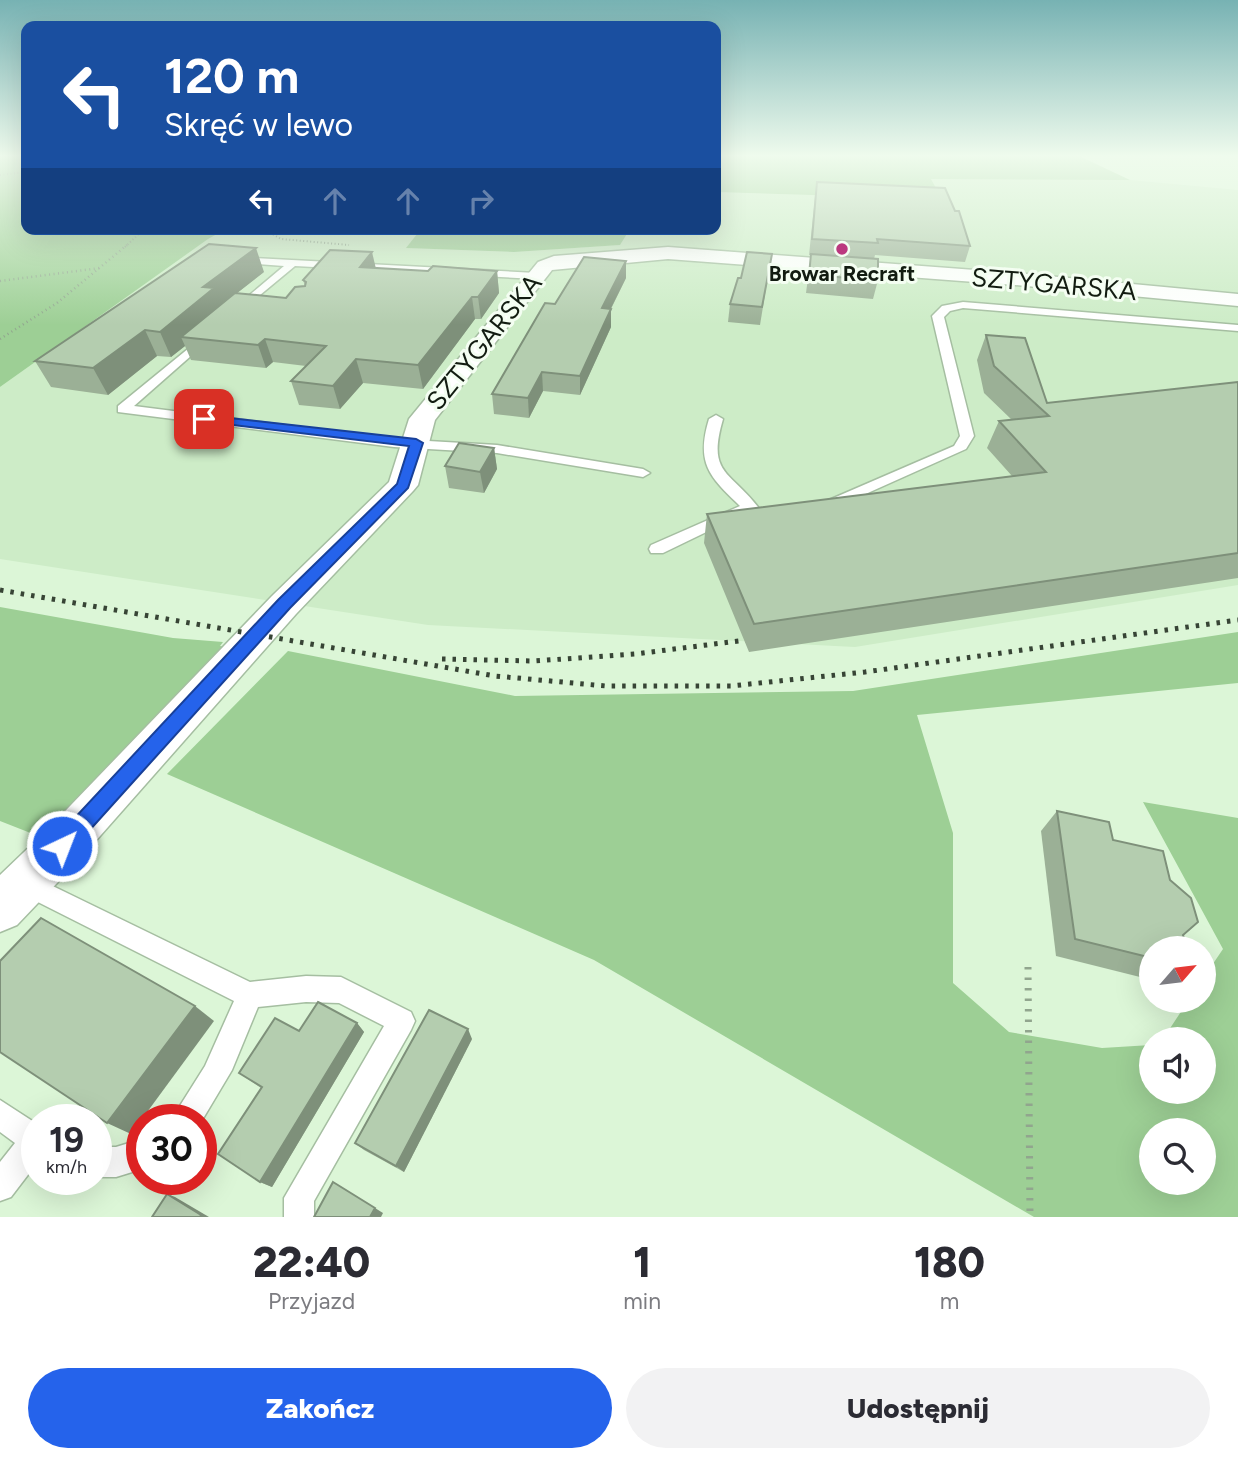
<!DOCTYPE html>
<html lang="pl">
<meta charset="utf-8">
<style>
body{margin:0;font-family:Figtree,sans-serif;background:#f2f2f3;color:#2b2b33;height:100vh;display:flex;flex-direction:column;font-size:26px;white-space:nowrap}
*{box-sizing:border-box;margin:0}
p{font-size:23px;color:#7c7c81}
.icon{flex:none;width:38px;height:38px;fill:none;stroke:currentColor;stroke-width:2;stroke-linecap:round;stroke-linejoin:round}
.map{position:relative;height:1217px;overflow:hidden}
.details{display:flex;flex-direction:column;background:#fff;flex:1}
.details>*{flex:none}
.banner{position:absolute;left:21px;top:21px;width:700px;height:214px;border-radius:14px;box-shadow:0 7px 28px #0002;background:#1a4fa0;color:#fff;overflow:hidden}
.needle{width:46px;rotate:62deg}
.buttons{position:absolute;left:1139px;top:936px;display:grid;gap:14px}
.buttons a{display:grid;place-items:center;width:77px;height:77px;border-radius:50%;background:#fff;box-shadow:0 7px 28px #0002;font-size:35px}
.speed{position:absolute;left:21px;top:1104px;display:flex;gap:14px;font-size:35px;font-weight:700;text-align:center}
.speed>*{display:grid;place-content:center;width:91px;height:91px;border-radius:50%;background:#fff;box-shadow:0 7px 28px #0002;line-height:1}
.speed small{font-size:18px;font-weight:400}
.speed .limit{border:10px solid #d22;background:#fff;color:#111}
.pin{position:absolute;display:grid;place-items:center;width:60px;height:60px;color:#fff;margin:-30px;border-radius:14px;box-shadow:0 4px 10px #0006}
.me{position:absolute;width:77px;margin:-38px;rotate:43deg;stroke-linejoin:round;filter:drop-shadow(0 0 5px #0008)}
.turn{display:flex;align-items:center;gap:24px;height:147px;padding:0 28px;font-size:32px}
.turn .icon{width:91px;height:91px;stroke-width:2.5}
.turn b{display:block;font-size:49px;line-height:60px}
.lanes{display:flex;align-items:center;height:66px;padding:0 28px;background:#0003;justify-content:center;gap:35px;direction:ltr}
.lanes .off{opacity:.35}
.eta{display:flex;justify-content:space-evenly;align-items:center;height:119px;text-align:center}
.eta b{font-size:42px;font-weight:800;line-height:49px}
.action{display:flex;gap:14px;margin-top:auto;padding:14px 28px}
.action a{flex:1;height:80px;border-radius:42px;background:#2563eb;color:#fff;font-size:28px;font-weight:800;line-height:80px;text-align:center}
.action a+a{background:#f2f2f3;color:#2b2b33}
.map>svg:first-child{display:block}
.built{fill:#cdecc7}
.green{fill:#9dcf95;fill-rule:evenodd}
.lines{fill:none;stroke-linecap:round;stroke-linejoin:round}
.lane-casing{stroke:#a5bea1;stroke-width:3}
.street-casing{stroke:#a5bea1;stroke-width:3}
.path-far2{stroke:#91a58e;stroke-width:2;stroke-dasharray:1 2.5;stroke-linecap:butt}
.path-far1{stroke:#91a58e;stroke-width:2.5;stroke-dasharray:1 3.5;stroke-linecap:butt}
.path{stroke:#91a58e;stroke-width:7;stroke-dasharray:2.5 8;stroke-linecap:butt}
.lane{fill:#fff;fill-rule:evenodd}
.street{fill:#fff;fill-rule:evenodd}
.rail{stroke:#374435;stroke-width:5;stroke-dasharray:3.5 7;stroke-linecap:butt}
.wall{fill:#9bb096}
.shaded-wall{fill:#7e907a}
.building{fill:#b4cdaf;stroke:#7e907a;stroke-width:2}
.route{fill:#2563eb;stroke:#184099;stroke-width:2}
.poi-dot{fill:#bb387f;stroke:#f4fef2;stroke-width:2.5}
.labels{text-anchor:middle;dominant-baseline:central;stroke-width:6;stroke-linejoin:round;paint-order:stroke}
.far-poi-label{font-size:21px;font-weight:bold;fill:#121c11;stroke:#f4fef2}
.street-label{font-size:26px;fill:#121c11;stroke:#f4fef2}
</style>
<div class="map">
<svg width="1238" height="1217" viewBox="0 0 1238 1217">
<rect width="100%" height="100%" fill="#dcf6d7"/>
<polygon class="built" points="931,179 1130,180 1238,190 1238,585 855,647 428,625 0,559 0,387 208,238 226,229 421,229 407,248 514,252 619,245 630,229 716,229 716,192 942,199"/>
<g class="green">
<polygon points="0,155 26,155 26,229 226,229 208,239 0,387"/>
<polygon points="716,155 1077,155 1130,180 931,179 942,199 716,192"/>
<polygon points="421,229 630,229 620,245 514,252 406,248"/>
<polygon points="0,607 173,638 223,642 220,646 226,647 56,843 0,821"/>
<path d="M 1238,632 L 1238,683 L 917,715 L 953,833 L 953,983 L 1009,1032 L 1102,1048 L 1151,1045 L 1152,1092 L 1204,1092 L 1204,1040 L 1163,1039 L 1188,1001 L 1204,1001 L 1204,977 L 1223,949 L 1143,802 L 1238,818 L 1238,1217 L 1034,1217 L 594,960 L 167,774 L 288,651 L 515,696 L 853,691 ZM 1152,1130 L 1204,1130 L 1204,1183 L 1152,1183 Z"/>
</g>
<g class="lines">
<g class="lane-casing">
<g id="lane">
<polygon points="236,257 536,273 541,276 536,279 295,266 237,314 233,313 233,309 284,266 233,262 231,260"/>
<polygon points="963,302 1238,325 1238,331 963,308 950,311 944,317 974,436 966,449 832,509 822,509 819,506 822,503 954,446 960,436 932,316 942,306"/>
<polygon points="205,335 211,338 209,340 134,406 394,439 497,445 643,469 650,473 643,477 497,453 394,447 118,412 118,406"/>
<path d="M 716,415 L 723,419 C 707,474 729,470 758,507 L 663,553 L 651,553 L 649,549 L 651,545 L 740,506 C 708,476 696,462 709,419 Z"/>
<polygon points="26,873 250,982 306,976 341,977 411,1012 415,1021 411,1030 314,1201 314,1217 284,1217 284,1198 384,1026 339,1003 306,1002 258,1007 232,1070 201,1122 201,1120 171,1120 205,1066 234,1001 18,892 14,884 18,876"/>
<polygon points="0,1100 37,1124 37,1163 11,1197 0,1201 0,1162 15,1143 0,1132"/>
<polygon points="142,1139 142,1169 116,1177 96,1177 96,1147 116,1147"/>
</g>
</g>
<g class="street-casing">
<polygon id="street" points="668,247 1015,273 1238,294 1238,306 1015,285 668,259 552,270 435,420 418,485 413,491 296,614 78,861 17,925 0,932 0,875 46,831 272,596 389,482 409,419 538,262 554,256"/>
</g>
<g class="path-far2">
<polyline points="0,175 26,172"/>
<polyline points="264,229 281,239 349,245"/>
<polyline points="125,247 144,229"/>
</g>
<g class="path-far1">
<polyline points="0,281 100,268"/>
<polyline points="0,339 57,303 127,245"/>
</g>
<polyline class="path" points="1028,967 1030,1217"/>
<use href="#lane" class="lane"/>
<use href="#street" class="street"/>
<g class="rail">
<polyline points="0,590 495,676 606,686 731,686 865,672 1238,620"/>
<polyline points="442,659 534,661 635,654 762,638"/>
</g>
</g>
<g class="wall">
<polygon points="817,182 970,246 965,262 875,255 874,259 878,280 873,299 806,293 811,255 809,255 815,197"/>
<polygon points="376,268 428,271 497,271 499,293 481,319 475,319 423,389 363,383 340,409 299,405 291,381 306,366 273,362 266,368 191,360 185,346 171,357 157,356 108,395 51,387 35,361 264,272 237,293 286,298 305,286 303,280"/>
<polygon points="769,270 760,325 728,322 730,304 741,278"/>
<polygon points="626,278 611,309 611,327 580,395 543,391 529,418 494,414 492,394 555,304"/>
<polygon points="986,335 1047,403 1238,382 1238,578 749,652 704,543 707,514 1012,476 987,448 999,421 1012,420 984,393 977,360"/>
<polygon points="494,448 497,469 484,493 449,488 445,466"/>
<polygon points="1057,811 1113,840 1152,948 1152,980 1056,956 1041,831"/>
<polygon points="357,1023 364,1032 272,1187 260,1182 261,1088 239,1073 299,1031"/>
<polygon points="472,1039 404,1172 364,1150 355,1143"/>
</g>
<g class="shaded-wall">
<polygon points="256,248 264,272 181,337 185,346 171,357 160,332 203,287"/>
<polygon points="372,252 377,273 360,267"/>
<polygon points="626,261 626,278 602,326 602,308"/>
<polygon points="497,271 499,293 481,319 478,297"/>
<polygon points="472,297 475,319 423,389 418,365"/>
<polygon points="611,309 611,327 580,395 580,376"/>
<polygon points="145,330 157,356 108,395 93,368"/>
<polygon points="265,339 273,362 266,368 258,345"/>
<polygon points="356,359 363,383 340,409 333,386"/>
<polygon points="542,372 543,391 529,418 528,398"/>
<polygon points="494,448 497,469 484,493 480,472"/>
<polygon points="195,1006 214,1021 131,1134 107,1123"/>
<polygon points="357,1023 364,1032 272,1187 260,1182"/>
<polygon points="468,1029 472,1039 404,1172 396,1166"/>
<polygon points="333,1182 383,1213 381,1217 370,1217"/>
<polygon points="167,1194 175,1197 209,1217 200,1217"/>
</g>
<g class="building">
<polygon points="817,182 945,188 955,211 959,211 970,246 877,239 878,243 812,239"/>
<polygon points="209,244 256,248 203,287 214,288 160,332 145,330 93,368 35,361"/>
<polygon points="330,250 372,252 360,267 428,271 433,266 497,271 478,297 472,297 418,365 356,359 333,386 291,381 326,346 265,339 258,345 181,337 235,293 286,298 295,287 305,286 306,282 303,280"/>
<polygon points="747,252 772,254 762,307 730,304 738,278 741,278"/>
<polygon points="811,254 878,259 878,280 809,275"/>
<polygon points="584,257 626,261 602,308 611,309 580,376 542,372 528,398 492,394 545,303 555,304"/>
<polygon points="986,335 1025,338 1047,403 1238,382 1238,553 754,624 707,514 1046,472 999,421 1049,416 994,366"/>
<polygon points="459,443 494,448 480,472 445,466"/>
<polygon points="1057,811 1109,822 1113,840 1163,851 1170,880 1191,898 1198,922 1183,935 1187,948 1152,948 1152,958 1075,939"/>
<polygon points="41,918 195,1006 107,1123 0,1052 0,961"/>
<polygon points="318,1002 357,1023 260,1182 218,1154 262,1087 239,1073 275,1018 299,1031"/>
<polygon points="429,1010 468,1029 396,1166 355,1143"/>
<polygon points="333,1182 375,1208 370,1217 314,1217"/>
<polygon points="167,1194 201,1215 200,1217 152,1217"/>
</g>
<linearGradient id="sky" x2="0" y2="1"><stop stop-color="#77b2b3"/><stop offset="0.48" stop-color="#effbed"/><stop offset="1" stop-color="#effbed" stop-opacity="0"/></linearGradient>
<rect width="1238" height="325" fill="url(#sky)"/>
<polygon class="route" points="204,415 416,439 423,443 408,488 290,608 69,853 62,855 55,853 52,846 55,839 278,600 397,484 409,446 200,421 198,419"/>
<circle class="poi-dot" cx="842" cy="249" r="7"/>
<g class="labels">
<g class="far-poi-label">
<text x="842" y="273">Browar Recraft</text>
</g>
<g class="street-label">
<text transform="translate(1054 284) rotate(5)">SZTYGARSKA</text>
<text transform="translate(484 342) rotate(-51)">SZTYGARSKA</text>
</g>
</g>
</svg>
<div class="buttons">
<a><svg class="needle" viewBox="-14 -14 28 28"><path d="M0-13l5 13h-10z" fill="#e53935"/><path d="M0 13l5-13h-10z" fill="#7c7c81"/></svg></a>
<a><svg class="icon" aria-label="sound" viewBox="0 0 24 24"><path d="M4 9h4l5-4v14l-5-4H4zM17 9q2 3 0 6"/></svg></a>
<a><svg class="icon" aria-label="search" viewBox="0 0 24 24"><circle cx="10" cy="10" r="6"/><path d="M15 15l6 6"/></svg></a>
</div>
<div class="speed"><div>19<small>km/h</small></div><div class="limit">30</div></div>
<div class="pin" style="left:204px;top:419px;background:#d93025"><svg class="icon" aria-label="arrive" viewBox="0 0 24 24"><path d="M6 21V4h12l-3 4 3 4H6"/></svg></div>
<svg class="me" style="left:62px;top:846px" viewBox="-20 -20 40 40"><circle r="17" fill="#2563eb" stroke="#fff" stroke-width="3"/><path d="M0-11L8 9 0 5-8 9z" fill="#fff"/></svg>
<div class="banner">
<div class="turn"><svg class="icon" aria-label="left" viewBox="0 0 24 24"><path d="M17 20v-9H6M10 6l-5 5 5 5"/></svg><div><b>120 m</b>Skręć w lewo</div></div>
<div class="lanes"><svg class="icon" aria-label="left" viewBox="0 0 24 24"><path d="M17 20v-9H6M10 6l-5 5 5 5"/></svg><svg class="icon off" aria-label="ahead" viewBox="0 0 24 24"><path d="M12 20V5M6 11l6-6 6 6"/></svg><svg class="icon off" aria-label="ahead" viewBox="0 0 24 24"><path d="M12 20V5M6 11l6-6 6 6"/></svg><svg class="icon off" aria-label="right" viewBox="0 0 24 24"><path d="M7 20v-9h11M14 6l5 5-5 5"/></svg></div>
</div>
</div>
<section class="details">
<div class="eta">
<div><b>22:40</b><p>Przyjazd</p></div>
<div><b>1</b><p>min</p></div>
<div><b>180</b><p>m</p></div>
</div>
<div class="action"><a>Zakończ</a><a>Udostępnij</a></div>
</section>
